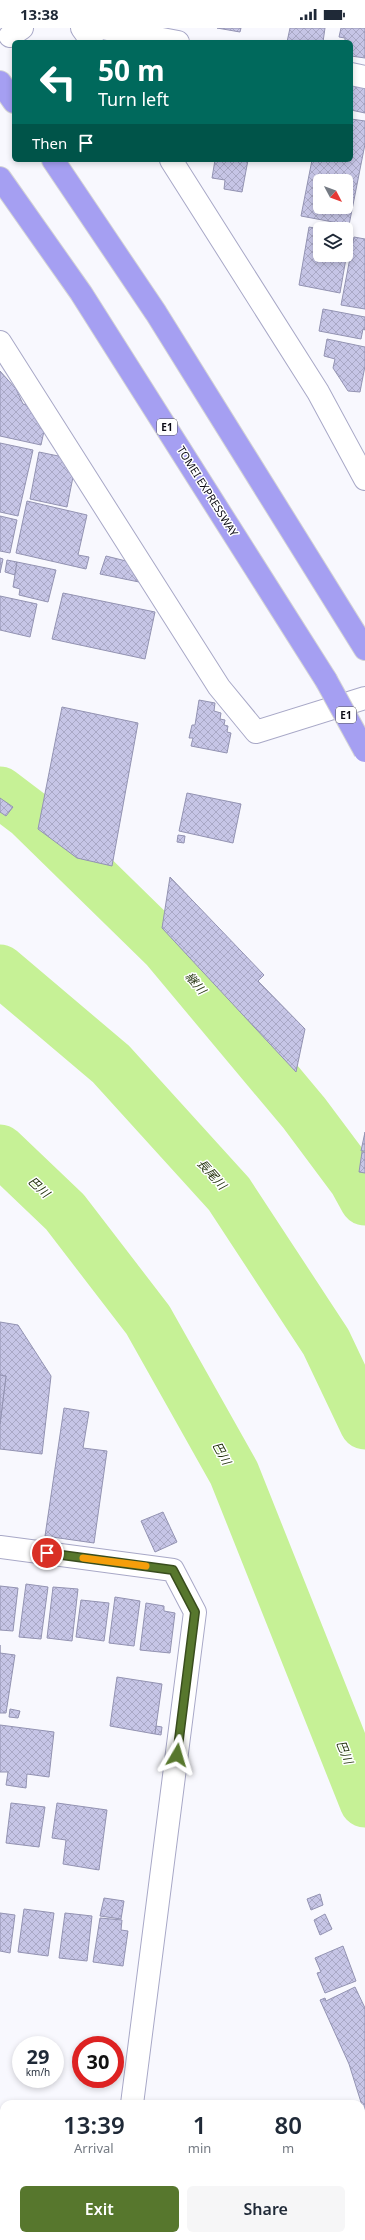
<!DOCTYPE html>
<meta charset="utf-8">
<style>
body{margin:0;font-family:"Noto Sans","Noto Sans JP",sans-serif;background:#f6f6f7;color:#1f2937;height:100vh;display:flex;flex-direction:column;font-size:15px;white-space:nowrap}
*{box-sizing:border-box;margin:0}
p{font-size:13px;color:#747a83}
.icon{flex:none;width:22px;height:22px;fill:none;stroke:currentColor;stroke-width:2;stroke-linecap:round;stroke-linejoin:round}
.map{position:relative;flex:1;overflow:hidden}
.sheet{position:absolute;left:0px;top:2072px;width:365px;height:140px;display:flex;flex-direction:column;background:#fff;border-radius:12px 12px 0 0;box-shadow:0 2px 6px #0003}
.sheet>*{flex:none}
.hud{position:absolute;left:12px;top:12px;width:341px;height:122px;border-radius:6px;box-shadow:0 2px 6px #0003;background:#00695c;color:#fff;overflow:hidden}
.needle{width:26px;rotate:131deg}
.fabs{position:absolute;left:313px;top:146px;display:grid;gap:8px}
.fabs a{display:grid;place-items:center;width:40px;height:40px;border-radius:6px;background:#fff;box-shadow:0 2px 6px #0003;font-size:20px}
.speed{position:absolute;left:12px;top:2008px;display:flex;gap:8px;font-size:20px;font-weight:700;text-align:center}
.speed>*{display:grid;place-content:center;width:52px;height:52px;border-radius:50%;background:#fff;box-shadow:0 2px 6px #0003;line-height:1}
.speed small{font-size:10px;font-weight:400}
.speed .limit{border:6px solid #d22;background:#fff;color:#111}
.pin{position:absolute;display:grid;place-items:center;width:34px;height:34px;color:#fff;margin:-17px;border:2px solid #fff;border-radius:50%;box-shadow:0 1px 4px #0007}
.me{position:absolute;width:44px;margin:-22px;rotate:7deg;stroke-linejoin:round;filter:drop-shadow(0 0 3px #0008)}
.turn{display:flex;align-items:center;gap:14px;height:84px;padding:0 20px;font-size:18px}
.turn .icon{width:52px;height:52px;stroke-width:2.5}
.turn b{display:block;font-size:28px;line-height:34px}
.then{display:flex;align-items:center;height:38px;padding:0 20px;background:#0003;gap:8px;font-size:15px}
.eta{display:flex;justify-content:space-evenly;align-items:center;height:68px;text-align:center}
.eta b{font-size:24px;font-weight:600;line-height:28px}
.button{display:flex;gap:8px;margin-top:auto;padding:8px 20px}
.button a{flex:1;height:46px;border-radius:6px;background:#57772d;color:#fff;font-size:16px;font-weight:600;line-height:46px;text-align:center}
.button a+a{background:#f6f6f7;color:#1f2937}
.status{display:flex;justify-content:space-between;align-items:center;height:28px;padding:0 20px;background:#fff;direction:ltr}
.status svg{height:11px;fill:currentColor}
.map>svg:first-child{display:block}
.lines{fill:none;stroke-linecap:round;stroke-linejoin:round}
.river{stroke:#c6f196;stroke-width:51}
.building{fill:url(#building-cross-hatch);stroke:#9393b2;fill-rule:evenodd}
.minor-casing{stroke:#a8a8c7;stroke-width:24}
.highway-casing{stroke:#d3d3d5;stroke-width:24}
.minor{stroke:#fff;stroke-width:22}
.highway{stroke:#a59ff2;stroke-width:22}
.highway-bridge-casing{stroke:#d3d3d5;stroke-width:24;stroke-linecap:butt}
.highway-bridge{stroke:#a59ff2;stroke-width:22}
.route-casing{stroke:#394d1d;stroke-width:10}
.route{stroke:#57772d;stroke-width:7}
.slow{stroke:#f59e0b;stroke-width:7}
.labels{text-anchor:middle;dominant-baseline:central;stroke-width:3;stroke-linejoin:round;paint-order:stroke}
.shield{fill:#fff;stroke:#55545c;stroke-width:1}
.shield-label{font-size:10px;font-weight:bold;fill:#0c0b16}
.street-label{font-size:11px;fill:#0c0b16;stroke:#fff}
.water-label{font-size:12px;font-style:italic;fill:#1f2f09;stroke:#fff}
</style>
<div class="status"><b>13:38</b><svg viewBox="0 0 49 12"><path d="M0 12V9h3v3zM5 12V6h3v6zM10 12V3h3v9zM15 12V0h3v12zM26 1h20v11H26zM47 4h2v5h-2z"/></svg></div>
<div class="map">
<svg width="365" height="2212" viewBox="0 0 365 2212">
<defs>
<pattern id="building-cross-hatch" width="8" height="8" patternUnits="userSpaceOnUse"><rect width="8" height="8" fill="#c6c5e6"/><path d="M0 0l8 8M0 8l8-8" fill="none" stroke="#a9a8c5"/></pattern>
</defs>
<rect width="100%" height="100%" fill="#f8f8fe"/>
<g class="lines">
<g class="river">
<polyline points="0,764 29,786 165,919 304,1085 354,1152 365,1172"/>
<polyline points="0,942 111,1036 229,1166 326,1314 365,1396"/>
<polyline points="0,1122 65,1184 148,1292 234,1445 365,1774"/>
</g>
</g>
<g class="building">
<polygon points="217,0 241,0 240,4"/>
<polygon points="290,0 325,0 323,14 287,14"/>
<polygon points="341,0 365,0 365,30 351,28 351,14 345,14 345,10 339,9"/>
<polygon points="351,53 365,56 365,85 351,82"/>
<path d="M 351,91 L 365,93 L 365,116 L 349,197 L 301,188 L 312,132 L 351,132 ZM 320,153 L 346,153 L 346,179 L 320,179 Z"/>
<polygon points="215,132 248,132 242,164 224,161 225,152 212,150"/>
<polygon points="309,199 320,201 320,227 346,227 346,206 350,207 340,265 299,257"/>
<polygon points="354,209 365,211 365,281 341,277"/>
<polygon points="323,281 365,289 365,302 363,301 361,311 319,303"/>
<polygon points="327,311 365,319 365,338 360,364 348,363 333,340 335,331 324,328"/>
<polygon points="0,343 16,361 23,376 28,377 44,403 41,417 0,408"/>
<polygon points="0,415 33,422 18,488 0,484"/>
<polygon points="39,424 68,430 75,439 67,479 30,471"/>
<polygon points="27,473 87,487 78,527 89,529 86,541 16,525"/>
<polygon points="0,488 17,492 10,525 0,523"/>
<polygon points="106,528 126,533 139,554 100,546"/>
<polygon points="0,530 3,531 0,545"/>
<polygon points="7,532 17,534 15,547 5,544"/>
<polygon points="17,534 56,542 48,574 19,567 20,561 13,559"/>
<polygon points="63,565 155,584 145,631 52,611"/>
<polygon points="0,568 37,576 30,609 0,602"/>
<polygon points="199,672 215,675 214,683 221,685 220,691 225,692 224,697 228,698 227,704 231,705 227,725 191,718 193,710 189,710 192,697 195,697"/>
<polygon points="62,679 138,695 112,838 77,830 38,801"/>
<polygon points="187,765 241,776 233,815 179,803"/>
<polygon points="0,770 13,779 6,788 0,784"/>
<polygon points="178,807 185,808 184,815 177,814"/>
<polygon points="170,849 264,947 258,953 305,1001 296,1044 162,900"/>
<polygon points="365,1104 365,1123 361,1123"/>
<polygon points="362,1124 365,1124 365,1145 359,1144"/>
<polygon points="0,1294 18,1297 51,1348 42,1426 0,1421 0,1396 6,1348 0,1347"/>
<polygon points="0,1347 6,1348 0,1396"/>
<polygon points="64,1380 89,1384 83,1420 107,1423 94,1515 45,1508"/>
<polygon points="163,1484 177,1514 155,1524 141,1493"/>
<polygon points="26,1556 48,1559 41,1611 19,1609"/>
<polygon points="0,1558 18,1560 13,1603 0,1602"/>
<polygon points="53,1559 78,1561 72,1613 47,1610"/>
<polygon points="115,1569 140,1573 134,1618 109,1615"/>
<polygon points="81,1572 109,1575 104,1613 76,1609"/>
<polygon points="146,1575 164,1578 164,1583 175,1585 170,1625 140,1622"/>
<polygon points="0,1617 0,1625 15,1627 6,1685 0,1685"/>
<polygon points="117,1649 162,1656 155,1706 110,1698"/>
<polygon points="10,1681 20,1683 18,1690 9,1689"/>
<polygon points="0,1697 54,1704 49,1749 27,1746 26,1760 6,1757 8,1744 0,1744"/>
<polygon points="156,1698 162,1699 161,1707 155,1706"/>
<polygon points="11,1775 45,1779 39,1819 6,1815"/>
<polygon points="57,1775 107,1782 99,1842 63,1836 66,1812 52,1810"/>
<polygon points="320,1866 323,1877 311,1882 307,1871"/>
<polygon points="104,1870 124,1873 121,1891 100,1888"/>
<polygon points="24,1881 54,1885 48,1928 18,1924"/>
<polygon points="0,1885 15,1887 10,1925 0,1923"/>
<polygon points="65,1885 92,1888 87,1933 59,1930"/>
<polygon points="325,1886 332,1901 320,1907 314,1892"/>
<polygon points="100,1890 122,1892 121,1902 128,1903 123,1938 93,1934"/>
<polygon points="343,1918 356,1953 325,1965 317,1945 321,1944 315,1930"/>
<polygon points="355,1959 365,1980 365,2087 349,2036 320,1972 325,1970 326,1973"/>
<polygon points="3,2204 4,2208 28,2208 27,2212 2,2212"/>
<polygon points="55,2208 79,2208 78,2210 90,2212 55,2212"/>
<polygon points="123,2208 131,2208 130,2212 123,2212"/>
<polygon points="134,2208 272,2208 303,2212 133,2212"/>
</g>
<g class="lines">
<g class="minor-casing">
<g id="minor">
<polyline points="82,0 92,14"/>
<polyline points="102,0 178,14"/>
<polyline points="10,8 22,0"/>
<polyline points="351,46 365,49"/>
<polyline points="171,132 318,364 365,451"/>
<polyline points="0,314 219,659 256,704 365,670"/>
<polyline points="0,1519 173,1542 195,1584 132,2076"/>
<polyline points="0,2096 4,2097"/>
<polyline points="361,2140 365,2141"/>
<polyline points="0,2171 4,2171"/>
<polyline points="114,2212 115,2208"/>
</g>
</g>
<g class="highway-casing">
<g id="highway">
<polyline points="0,54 14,74"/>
<polyline points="53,132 156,285 365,621"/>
<polyline points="0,150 81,265 326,652"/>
</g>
</g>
<use href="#minor" class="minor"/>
<use href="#highway" class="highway"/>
<g class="highway-bridge-casing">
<polyline id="highway-bridge" points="326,652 365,723"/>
</g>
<use href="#highway-bridge" class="highway-bridge"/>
</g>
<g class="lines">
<g class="route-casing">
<polyline id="route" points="47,1525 173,1542 195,1584 177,1727"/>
</g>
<use href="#route" class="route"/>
<polyline class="slow" points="83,1530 146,1538"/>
</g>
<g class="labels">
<g class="shield">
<rect x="157" y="391" width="20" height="16" rx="3"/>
<rect x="336" y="679" width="20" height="16" rx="3"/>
</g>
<g class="shield-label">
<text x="167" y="399">E1</text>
<text x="346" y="687">E1</text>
</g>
<g class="street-label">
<text transform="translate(208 463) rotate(58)">TOMEI EXPRESSWAY</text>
</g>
<g class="water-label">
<text transform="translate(196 955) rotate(50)">継川</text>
<text transform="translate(212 1146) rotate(48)">長尾川</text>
<text transform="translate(39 1159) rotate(43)">巴川</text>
<text transform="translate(222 1425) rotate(61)">巴川</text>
<text transform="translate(345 1724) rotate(68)">巴川</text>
</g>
</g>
</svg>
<div class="fabs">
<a><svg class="needle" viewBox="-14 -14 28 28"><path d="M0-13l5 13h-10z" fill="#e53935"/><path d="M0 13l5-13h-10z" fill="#747a83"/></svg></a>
<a><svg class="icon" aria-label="layers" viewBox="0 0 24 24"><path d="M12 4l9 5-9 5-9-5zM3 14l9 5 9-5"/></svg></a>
</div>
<div class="speed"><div>29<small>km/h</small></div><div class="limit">30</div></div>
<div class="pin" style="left:47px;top:1525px;background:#d93025"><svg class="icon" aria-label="arrive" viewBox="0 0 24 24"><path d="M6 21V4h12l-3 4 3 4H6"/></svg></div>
<svg class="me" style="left:177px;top:1727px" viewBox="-20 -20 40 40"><path d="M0-17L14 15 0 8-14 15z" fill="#57772d" stroke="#fff" stroke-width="4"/></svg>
<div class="hud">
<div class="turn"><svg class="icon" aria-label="left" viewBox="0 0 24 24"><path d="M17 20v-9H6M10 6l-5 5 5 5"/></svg><div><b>50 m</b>Turn left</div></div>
<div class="then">Then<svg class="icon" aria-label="arrive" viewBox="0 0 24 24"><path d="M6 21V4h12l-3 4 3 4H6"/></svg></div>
</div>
<section class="sheet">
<div class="eta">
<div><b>13:39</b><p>Arrival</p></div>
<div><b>1</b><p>min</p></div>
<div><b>80</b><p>m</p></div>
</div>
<div class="button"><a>Exit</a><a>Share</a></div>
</section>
</div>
